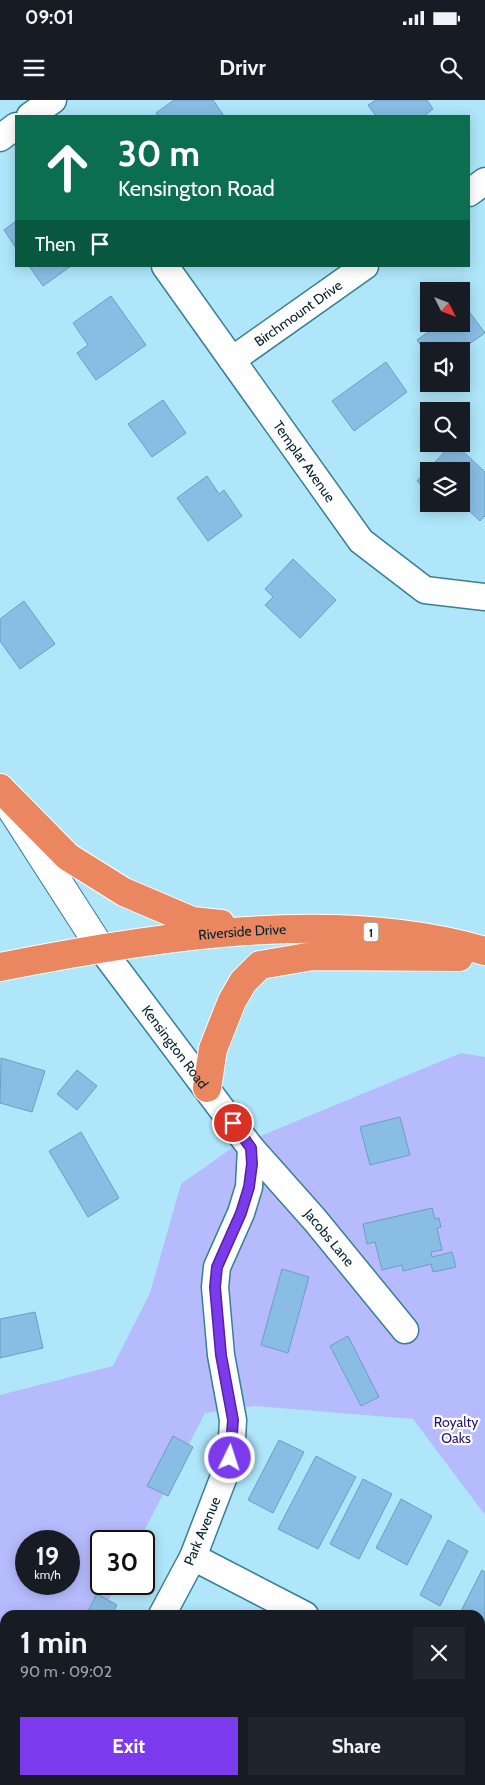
<!DOCTYPE html>
<meta charset="utf-8">
<style>
body{margin:0;font-family:Cabin,sans-serif;background:#20242c;color:#f1f3f6;height:100vh;display:flex;flex-direction:column;font-size:19px;white-space:nowrap}
*{box-sizing:border-box;margin:0}
p{font-size:16px;color:#9ea1a6}
.icon{flex:none;width:28px;height:28px;fill:none;stroke:currentColor;stroke-width:2;stroke-linecap:round;stroke-linejoin:round}
.map{position:relative;flex:1;overflow:hidden}
.sheet{position:absolute;left:0px;top:1510px;width:485px;height:175px;display:flex;flex-direction:column;background:#171b24;border-radius:15px 15px 0 0;box-shadow:0 2px 12px #0003}
.sheet>*{flex:none}
.top-card{position:absolute;left:15px;top:15px;width:455px;height:152px;border-radius:0px;box-shadow:0 2px 12px #0003;background:#0b6e4f;color:#fff;overflow:hidden}
.needle{width:32px;rotate:132deg}
.controls{position:absolute;left:420px;top:182px;display:grid;gap:10px}
.controls a{display:grid;place-items:center;width:50px;height:50px;border-radius:0px;background:#171b24;box-shadow:0 2px 12px #0003;font-size:25px}
.speed{position:absolute;left:15px;top:1430px;display:flex;gap:10px;font-size:25px;font-weight:700;text-align:center}
.speed>*{display:grid;place-content:center;width:65px;height:65px;border-radius:50%;background:#171b24;box-shadow:0 2px 12px #0003;line-height:1}
.speed small{font-size:12px;font-weight:400}
.speed .limit{border:2px solid #111;border-radius:8px;background:#fff;color:#111}
.pin{position:absolute;display:grid;place-items:center;width:42px;height:42px;color:#fff;margin:-21px;border:2px solid #fff;border-radius:50%;box-shadow:0 1px 5px #0007}
.me{position:absolute;width:55px;margin:-28px;rotate:4deg;stroke-linejoin:round;filter:drop-shadow(0 0 4px #0008)}
.turn{display:flex;align-items:center;gap:18px;height:105px;padding:0 20px;font-size:22px}
.turn .icon{width:65px;height:65px;stroke-width:2.5}
.turn b{display:block;font-size:35px;line-height:42px}
.then{display:flex;align-items:center;height:48px;padding:0 20px;background:#0003;gap:10px;font-size:19px}
.round{display:grid;place-items:center;flex:none;width:52px;height:52px;border-radius:0px;background:#20242c}
.overview{display:flex;align-items:center;justify-content:space-between;height:85px;padding:0 20px}
h1{font-size:30px;font-weight:700;line-height:38px}
.button{display:flex;gap:10px;margin-top:auto;padding:10px 20px}
.button a{flex:1;height:58px;border-radius:0px;background:#7c3aed;color:#fff;font-size:20px;font-weight:700;line-height:58px;text-align:center}
.button a+a{background:#20242c;color:#f1f3f6}
.status{display:flex;justify-content:space-between;align-items:center;height:35px;padding:0 25px;background:#171b24;direction:ltr}
.status svg{height:14px;fill:currentColor}
header{display:flex;justify-content:space-between;align-items:center;height:65px;padding:0 20px;background:#171b24;font-size:22px;font-weight:700}
.map>svg:first-child{display:block}
.green{fill:#b6bbfe;fill-rule:evenodd}
.building{fill:#89bde4;stroke:#6b9ec4}
.lines{fill:none;stroke-linecap:round;stroke-linejoin:round}
.minor-casing{stroke:#377f95;stroke-width:29}
.tertiary-casing{stroke:#377f95;stroke-width:30}
.trunk-casing{stroke:#fff;stroke-width:30}
.minor{stroke:#fff;stroke-width:26}
.tertiary{stroke:#fff;stroke-width:28}
.trunk{stroke:#ea8760;stroke-width:28}
.route-casing{stroke:#51269a;stroke-width:12}
.route{stroke:#7c3aed;stroke-width:9}
.labels{text-anchor:middle;dominant-baseline:central;stroke-width:4.5;stroke-linejoin:round;paint-order:stroke}
.shield{fill:#fdfdfd;stroke:#4f646b;stroke-width:1}
.shield-label{font-size:12px;font-weight:bold;fill:#04232c}
.street-label{font-size:14px;fill:#04232c;stroke:#fdfdfd}
.park-label{font-size:14px;fill:#261570;stroke:#fdfdfd}
</style>
<div class="status"><b>09:01</b><svg viewBox="0 0 49 12"><path d="M0 12V9h3v3zM5 12V6h3v6zM10 12V3h3v9zM15 12V0h3v12zM26 1h20v11H26zM47 4h2v5h-2z"/></svg></div>
<header><svg class="icon" aria-label="menu" viewBox="0 0 24 24"><path d="M4 6h16M4 12h16M4 18h16"/></svg>Drivr<svg class="icon" aria-label="search" viewBox="0 0 24 24"><circle cx="10" cy="10" r="6"/><path d="M15 15l6 6"/></svg></header>
<div class="map">
<svg width="485" height="1685" viewBox="0 0 485 1685">
<rect width="100%" height="100%" fill="#afe6fa"/>
<path class="green" d="M 461,953 L 485,957 L 485,1415 L 413,1319 L 255,1306 L 205,1313 L 139,1441 L 101,1441 L 101,1484 L 117,1484 L 101,1515 L 5,1515 L 5,1680 L 14,1685 L 0,1685 L 0,1295 L 113,1266 L 150,1193 L 181,1084 L 232,1048 ZM 26,1441 L 69,1441 L 69,1484 L 26,1484 Z"/>
<g class="building">
<polygon points="174,0 213,0 224,16 158,16 156,13"/>
<polygon points="376,0 427,0 433,9 424,16 376,16 368,5"/>
<polygon points="16,121 16,148 4,130"/>
<polygon points="29,166 71,166 43,186"/>
<polygon points="111,196 146,245 96,280 77,253 88,245 73,223"/>
<polygon points="465,206 485,233 459,251 429,251 429,257 417,240 440,224 461,224 461,209"/>
<polygon points="386,262 407,292 354,331 332,301"/>
<polygon points="163,300 186,333 152,357 128,324"/>
<polygon points="452,344 455,344 485,372 485,416 480,421 461,403 461,371 429,371 429,392 417,381"/>
<polygon points="207,376 219,394 224,390 242,416 208,441 177,398"/>
<polygon points="293,459 336,500 300,538 265,505 273,497 265,489"/>
<polygon points="24,501 55,544 20,569 0,541 0,519"/>
<polygon points="1,958 45,971 32,1012 0,1003"/>
<polygon points="77,970 97,986 77,1010 57,994"/>
<polygon points="400,1017 410,1055 370,1065 360,1027"/>
<polygon points="81,1032 119,1098 88,1117 49,1051"/>
<polygon points="432,1108 435,1119 439,1118 441,1127 437,1128 442,1150 431,1152 432,1157 452,1152 456,1167 433,1172 431,1164 403,1171 402,1165 382,1170 375,1142 367,1144 363,1124"/>
<polygon points="282,1169 309,1177 288,1253 261,1245"/>
<polygon points="35,1212 43,1248 0,1258 0,1219"/>
<polygon points="348,1236 379,1297 361,1306 330,1246"/>
<polygon points="173,1336 193,1347 168,1396 147,1386"/>
<polygon points="279,1340 304,1352 273,1413 248,1400"/>
<polygon points="316,1356 356,1377 318,1449 278,1429"/>
<polygon points="363,1379 392,1394 359,1459 330,1444"/>
<polygon points="401,1399 432,1416 407,1465 376,1448"/>
<polygon points="121,1432 140,1441 117,1441"/>
<polygon points="448,1440 468,1451 440,1506 420,1495"/>
<polygon points="482,1470 485,1472 485,1521 480,1531 480,1515 459,1515"/>
<polygon points="97,1494 117,1505 112,1515 86,1515"/>
<polygon points="482,1645 485,1655 485,1685 471,1685 469,1680 480,1680 480,1646"/>
<polygon points="5,1679 5,1680 31,1680 28,1685 2,1685"/>
<polygon points="230,1680 253,1680 255,1685 268,1680 280,1680 282,1685 220,1685"/>
<polygon points="430,1680 452,1680 453,1685 432,1685"/>
</g>
<g class="lines">
<g class="minor-casing">
<g id="minor">
<polyline points="30,16 53,0"/>
<polyline points="0,38 16,26"/>
<polyline points="469,93 485,81"/>
<path id="s1" d="M 165,166 L 361,441 L 425,490 L 485,497"/>
<path id="s2" d="M 232,260 L 365,166"/>
<path id="s3" d="M 100,847 L 251,1048 L 249,1087 L 241,1113 L 217,1167 L 215,1187 L 221,1255 L 233,1320 L 231,1358 L 193,1457 L 162,1515"/>
<path id="s4" d="M 251,1048 L 315,1120 L 405,1230"/>
<polyline points="193,1457 305,1515"/>
<polyline points="480,1606 485,1609"/>
<polyline points="71,1685 74,1680"/>
</g>
</g>
<g class="tertiary-casing">
<polyline id="tertiary" points="10,707 100,847"/>
</g>
<g class="trunk-casing">
<g id="trunk">
<polyline points="0,688 68,757 124,792 192,821 221,824"/>
<path id="s5" d="M 0,867 C 151,837 334,807 485,851"/>
<polyline points="207,988 213,949 232,901 243,882 260,865 313,856 459,857"/>
</g>
</g>
<use href="#minor" class="minor"/>
<use href="#tertiary" class="tertiary"/>
<use href="#trunk" class="trunk"/>
</g>
<g class="lines">
<g class="route-casing">
<polyline id="route" points="230,1358 233,1320 221,1255 215,1187 217,1167 241,1113 249,1087 252,1064 251,1048 233,1023"/>
</g>
<use href="#route" class="route"/>
</g>
<g class="labels">
<rect class="shield" x="363.5" y="822.5" width="15" height="19" rx="4"/>
<g class="shield-label">
<text x="371" y="832">1</text>
</g>
<g class="street-label">
<text stroke="none"><textPath href="#s2" startOffset="81">Birchmount Drive</textPath></text>
<text stroke="none"><textPath href="#s1" startOffset="240">Templar Avenue</textPath></text>
<text stroke="none"><textPath href="#s5" startOffset="245">Riverside Drive</textPath></text>
<text stroke="none"><textPath href="#s3" startOffset="125">Kensington Road</textPath></text>
<text stroke="none"><textPath href="#s4" startOffset="119">Jacobs Lane</textPath></text>
<text transform="translate(202 1431) rotate(-67)">Park Avenue</text>
</g>
<g class="park-label">
<text x="456" y="1322">Royalty<tspan x="456" dy="16">Oaks</tspan></text>
</g>
</g>
</svg>
<div class="controls">
<a><svg class="needle" viewBox="-14 -14 28 28"><path d="M0-13l5 13h-10z" fill="#e53935"/><path d="M0 13l5-13h-10z" fill="#9ea1a6"/></svg></a>
<a><svg class="icon" aria-label="sound" viewBox="0 0 24 24"><path d="M4 9h4l5-4v14l-5-4H4zM17 9q2 3 0 6"/></svg></a>
<a><svg class="icon" aria-label="search" viewBox="0 0 24 24"><circle cx="10" cy="10" r="6"/><path d="M15 15l6 6"/></svg></a>
<a><svg class="icon" aria-label="layers" viewBox="0 0 24 24"><path d="M12 4l9 5-9 5-9-5zM3 14l9 5 9-5"/></svg></a>
</div>
<div class="speed"><div>19<small>km/h</small></div><div class="limit">30</div></div>
<div class="pin" style="left:233px;top:1023px;background:#d93025"><svg class="icon" aria-label="arrive" viewBox="0 0 24 24"><path d="M6 21V4h12l-3 4 3 4H6"/></svg></div>
<svg class="me" style="left:230px;top:1358px" viewBox="-20 -20 40 40"><circle r="17" fill="#7c3aed" stroke="#fff" stroke-width="3"/><path d="M0-11L8 9 0 5-8 9z" fill="#fff"/></svg>
<div class="top-card">
<div class="turn"><svg class="icon" aria-label="ahead" viewBox="0 0 24 24"><path d="M12 20V5M6 11l6-6 6 6"/></svg><div><b>30 m</b>Kensington Road</div></div>
<div class="then">Then<svg class="icon" aria-label="arrive" viewBox="0 0 24 24"><path d="M6 21V4h12l-3 4 3 4H6"/></svg></div>
</div>
<section class="sheet">
<div class="overview"><div><h1>1 min</h1><p>90 m · 09:02</p></div><a class="round"><svg class="icon" aria-label="close" viewBox="0 0 24 24"><path d="M6 6l12 12M18 6L6 18"/></svg></a></div>
<div class="button"><a>Exit</a><a>Share</a></div>
</section>
</div>
